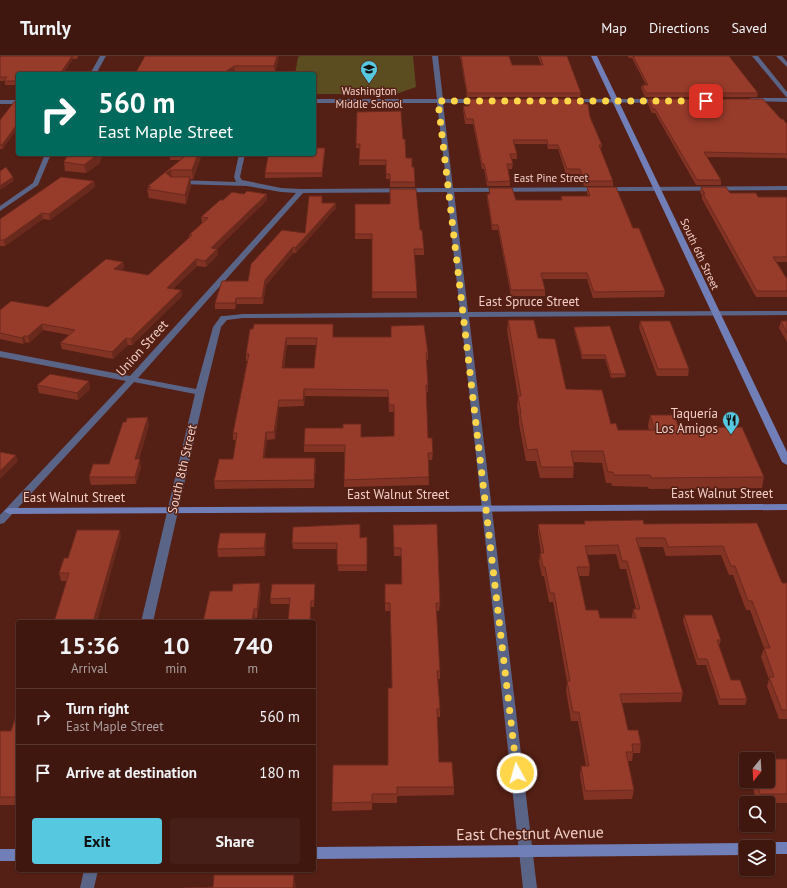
<!DOCTYPE html>
<meta charset="utf-8">
<style>
body{margin:0;font-family:"PT Sans",sans-serif;background:#462018;color:#f1f3f6;height:100vh;display:flex;flex-direction:column;font-size:15px;white-space:nowrap}
*{box-sizing:border-box;margin:0}
p{font-size:13px;color:#ad9f9e}
.icon{flex:none;width:22px;height:22px;fill:none;stroke:currentColor;stroke-width:2;stroke-linecap:round;stroke-linejoin:round}
.map{position:relative;flex:1;overflow:hidden}
.details{position:absolute;left:16px;top:564px;width:300px;height:252px;display:flex;flex-direction:column;background:#3f170f;border-radius:4px;box-shadow:0 1px 3px #0004,0 0 0 1px #58362f}
.details>*{flex:none}
.hud{position:absolute;left:16px;top:16px;width:300px;height:84px;border-radius:4px;box-shadow:0 1px 3px #0004,0 0 0 1px #58362f;background:#00695c;color:#fff;overflow:hidden}
.needle{width:26px;rotate:198deg}
.fabs{position:absolute;left:739px;top:696px;display:grid;gap:8px}
.fabs a{display:grid;place-items:center;width:36px;height:36px;border-radius:4px;background:#3f170f;box-shadow:0 1px 3px #0004,0 0 0 1px #58362f;font-size:20px}
.pin{position:absolute;display:grid;place-items:center;width:34px;height:34px;color:#fff;margin:-17px;border-radius:8px;box-shadow:0 2px 6px #0006}
.me{position:absolute;width:44px;margin:-22px;rotate:354deg;stroke-linejoin:round;filter:drop-shadow(0 0 3px #0008)}
.turn{display:flex;align-items:center;gap:14px;height:84px;padding:0 16px;font-size:18px}
.turn .icon{width:52px;height:52px;stroke-width:2.5}
.turn b{display:block;font-size:28px;line-height:34px}
.eta{display:flex;justify-content:space-evenly;align-items:center;height:68px;text-align:center}
.eta b{font-size:24px;font-weight:600;line-height:28px}
.button{display:flex;gap:8px;margin-top:auto;padding:8px 16px}
.button a{flex:1;height:46px;border-radius:4px;background:#56c9e0;color:#111;font-size:16px;font-weight:600;line-height:46px;text-align:center}
.button a+a{background:#462018;color:#f1f3f6}
ul{padding:0;list-style:none}
li{display:flex;align-items:center;gap:12px;height:56px;padding:0 16px;border-top:1px solid #58362f}
li div{flex:1}
li b{display:block;font-size:15px}
li em{font-style:normal}
header{display:flex;align-items:center;gap:24px;box-sizing:border-box;height:56px;padding:0 20px;background:#3f170f;border-bottom:1px solid #58362f}
header strong{font-size:19px}
nav{display:flex;gap:22px;margin-inline-start:auto;font-size:14px}
.map>svg:first-child{display:block}
.green{fill:#5b4d1f}
.lines{fill:none;stroke-linecap:round;stroke-linejoin:round}
.street{fill:#5a6487;fill-rule:evenodd}
.secondary{fill:#707fb7;fill-rule:evenodd}
.wall{fill:#823324;fill-rule:evenodd}
.shaded-wall{fill:#6a291d}
.building{fill:#973b2a;stroke:#6a291d;fill-rule:evenodd}
.route{stroke:#ffd54a;stroke-width:7;stroke-dasharray:0 12.6}
.labels{text-anchor:middle;dominant-baseline:central;stroke-width:3;stroke-linejoin:round;paint-order:stroke}
.far-poi-label{font-size:11px;fill:#f1cec6;stroke:#541f14}
.far-street-label{font-size:11px;fill:#f1cec6;stroke:#541f14}
.street-label{font-size:13px;fill:#f1cec6;stroke:#541f14}
.poi-label{font-size:13px;fill:#f1cec6;stroke:#541f14;text-anchor:end}
.near-street-label{font-size:16px;fill:#f1cec6;stroke:#541f14}
</style>
<header>
<strong>Turnly</strong>
<nav><a>Map</a><a>Directions</a><a>Saved</a></nav>
</header>
<div class="map">
<svg width="787" height="832" viewBox="0 0 787 832">
<rect width="100%" height="100%" fill="#541f14"/>
<polygon class="green" points="300,0 413,0 416,31 396,38 314,38 314,18 295,18 298,1"/>
<g class="lines">
<g class="street">
<polygon points="100,0 106,0 96,18 90,18"/>
<path d="M 432,0 L 438,0 L 443,43 L 481,43 L 484,45 L 481,47 L 443,47 L 453,132 L 787,130 L 787,134 L 454,136 L 468,256 L 787,255 L 787,259 L 469,261 L 537,832 L 523,832 L 461,261 L 243,262 L 227,264 L 221,271 L 205,336 L 153,566 L 141,566 L 195,338 L 134,326 L 4,467 L 0,468 L 0,459 L 126,325 L 0,301 L 0,295 L 130,320 L 296,137 L 281,136 L 247,130 L 178,128 L 175,126 L 178,124 L 236,126 L 234,121 L 239,98 L 245,98 L 240,121 L 242,124 L 281,132 L 301,133 L 447,132 L 437,47 L 314,47 L 314,43 L 437,43 ZM 447,136 L 460,256 L 243,258 L 224,260 L 221,260 L 213,271 L 196,333 L 138,322 L 303,137 Z"/>
<polygon points="752,0 758,0 787,36 787,42"/>
<polygon points="776,0 782,0 787,6 787,11"/>
<polygon points="751,42 787,42 787,46 749,45 748,44"/>
<polygon points="571,43 661,43 664,45 661,47 569,46 568,45"/>
<rect x="0" y="44" width="18" height="4"/>
<polygon points="45,98 51,98 38,129 0,155 0,150 33,127"/>
<polygon points="84,814 98,814 94,832 80,832"/>
</g>
<g class="secondary">
<polygon points="591,0 597,0 787,396 787,409 782,406"/>
<polygon points="787,448 787,454 9,458 4,455 9,452"/>
<polygon points="768,786 787,786 787,798 768,798 768,791 761,791 763,788"/>
<polygon points="746,787 751,789 752,791 746,791 746,799 314,803 314,791"/>
<rect x="0" y="793" width="18" height="12"/>
</g>
</g>
<g class="wall">
<polygon points="0,0 78,0 77,3 73,3 18,18 18,29 5,29 5,25 0,25"/>
<polygon points="145,0 279,0 275,17 235,17"/>
<polygon points="460,0 509,0 512,9 541,9 538,0 567,0 581,37 580,41 467,41"/>
<polygon points="628,0 729,0 758,37 757,41 645,41 641,32 642,29 646,29 632,2 629,2"/>
<polygon points="468,43 590,61 602,89 601,93 600,93 613,125 613,130 584,130 580,118 566,118 558,93 548,93 547,88 514,88 517,98 517,103 511,103 513,108 512,113 508,113 510,125 510,130 487,130 484,113 482,113 473,68 465,68 463,54 463,50 468,50"/>
<polygon points="648,43 781,63 787,68 787,104 786,102 707,101 721,124 721,129 696,129 655,57 652,57 648,48"/>
<polygon points="357,56 403,83 406,102 412,111 415,126 415,131 390,131 390,123 386,123 386,109 359,109 359,92 356,92"/>
<polygon points="0,64 3,93 0,93"/>
<polygon points="325,96 322,121 265,122 265,117 270,100"/>
<polygon points="160,98 202,98 193,123 190,123 191,130 186,148 149,142 147,133 148,133 148,130 181,104 170,104 170,99 160,99"/>
<polygon points="64,106 99,108 86,117 65,115"/>
<polygon points="94,125 95,131 50,164 43,163 5,190 0,190 0,163"/>
<polygon points="587,131 633,172 665,235 664,241 593,242 587,223 542,223 545,234 545,240 511,240 498,174 492,174 487,143 487,138 489,138 489,132 516,144 561,144 561,140 588,140 587,137"/>
<polygon points="701,131 730,137 758,141 787,141 787,206 777,206 787,223 787,241 756,241 702,143 702,140 700,136"/>
<polygon points="223,144 267,144 217,193 218,199 206,211 197,210 173,233 181,234 182,240 132,289 128,289 113,303 62,293 60,287 69,279 43,274 29,287 26,286 23,288 0,283 0,254 48,251 123,206 124,212 121,214 148,219 189,182 189,179 202,167 201,161"/>
<polygon points="323,147 336,147 336,152 296,197 293,197 266,229 263,248 237,248 235,253 215,253 215,247 248,225 305,177"/>
<polygon points="355,148 420,174 424,193 424,199 415,199 417,242 372,242 372,183 355,183"/>
<polygon points="508,264 538,282 566,333 611,368 618,374 649,374 648,370 650,359 679,372 764,421 762,432 649,433 648,431 612,430 611,427 606,427 602,407 573,406 574,411 573,422 540,422 536,405 526,405 519,368 519,362 517,351 518,341 507,274"/>
<polygon points="640,265 689,313 688,320 657,320 639,272"/>
<polygon points="781,265 787,265 787,286 779,272"/>
<path d="M 333,268 L 333,281 L 428,297 L 428,304 L 426,304 L 428,336 L 426,336 L 428,382 L 433,397 L 432,404 L 428,404 L 429,429 L 344,431 L 345,396 L 304,396 L 304,389 L 361,381 L 394,380 L 394,356 L 389,356 L 388,341 L 305,340 L 304,350 L 279,351 L 275,383 L 267,384 L 264,402 L 316,409 L 314,432 L 215,433 L 214,425 L 233,403 L 236,384 L 233,384 L 233,377 L 247,305 L 246,305 L 246,298 L 250,273 ZM 287,289 L 316,289 L 314,312 L 284,312 Z"/>
<polygon points="574,271 626,318 625,321 611,322 605,303 582,303 574,274"/>
<polygon points="89,325 90,333 78,344 39,337 37,329"/>
<polygon points="149,369 139,403 141,411 136,428 91,429 89,421 109,408"/>
<path d="M 584,465 L 644,468 L 757,467 L 782,527 L 787,527 L 787,663 L 779,663 L 767,630 L 769,623 L 761,601 L 764,592 L 750,554 L 746,554 L 733,519 L 729,519 L 721,499 L 666,500 L 663,491 L 639,491 L 683,637 L 681,646 L 622,647 L 628,674 L 641,688 L 640,697 L 633,697 L 632,705 L 628,705 L 634,734 L 632,743 L 584,744 L 580,719 L 581,710 L 586,710 L 578,665 L 571,665 L 566,634 L 567,626 L 553,546 L 549,546 L 544,520 L 542,520 L 539,506 L 540,497 L 541,497 L 538,477 L 538,468 L 584,468 ZM 616,498 L 620,513 L 626,513 L 636,553 L 633,553 L 632,562 L 600,562 L 586,554 L 579,520 L 589,520 L 590,511 L 587,499 Z"/>
<polygon points="393,469 440,547 439,555 436,555 440,615 440,623 438,623 440,653 440,661 437,661 439,706 454,731 454,739 397,740 397,747 372,747 372,754 332,755 332,747 388,709 392,632 390,555 385,555 385,528 401,528 401,500 394,500"/>
<polygon points="266,477 266,485 265,500 218,501 217,493"/>
<polygon points="121,481 67,525 61,525 59,517 68,502"/>
<polygon points="367,481 367,515 338,515 337,493 293,493 292,487"/>
<polygon points="315,534 314,551 290,548 271,548 270,543"/>
<polygon points="232,535 261,536 257,562 255,562 254,566 203,566"/>
<polygon points="684,559 721,584 719,590 731,624 747,643 745,649 719,649 706,609 697,609 683,565"/>
<polygon points="18,654 18,749 0,749 0,675 11,675"/>
<polygon points="787,703 787,747 757,747 751,725 768,725"/>
</g>
<g class="shaded-wall">
<polygon points="72,0 73,0 73,3 63,18 60,18"/>
<polygon points="277,0 279,0 275,17 274,10"/>
<polygon points="234,10 235,17 234,18 222,18"/>
<polygon points="18,67 18,72 3,93 2,89"/>
<polygon points="325,92 325,96 322,121 322,117"/>
<polygon points="98,98 104,98 99,108 86,117 84,109"/>
<polygon points="198,98 202,98 193,123 192,114"/>
<polygon points="171,114 172,122 166,117"/>
<polygon points="13,121 14,125 0,134 0,130"/>
<polygon points="190,121 191,130 186,148 185,139"/>
<polygon points="94,125 95,131 50,164 49,158"/>
<polygon points="267,138 267,144 217,193 218,199 206,211 205,205 211,192"/>
<polygon points="336,147 336,152 296,197 295,192"/>
<polygon points="42,157 43,163 5,190 4,184"/>
<polygon points="293,191 293,197 266,229 263,248 262,242 265,224"/>
<polygon points="196,203 197,210 168,238 167,232"/>
<polygon points="123,206 124,212 115,219 114,213"/>
<polygon points="181,234 182,240 132,289 131,283"/>
<polygon points="236,242 237,248 235,253 235,247"/>
<polygon points="42,268 43,274 29,287 28,280"/>
<polygon points="24,280 26,286 23,288 22,282"/>
<polygon points="126,282 128,289 113,303 112,296"/>
<polygon points="286,282 287,289 283,319 282,312"/>
<polygon points="89,325 90,333 78,344 77,337"/>
<polygon points="304,333 305,340 304,350 303,344"/>
<polygon points="279,344 279,351 275,383 274,376"/>
<polygon points="148,361 149,369 136,411 135,403"/>
<polygon points="266,376 267,384 264,410 263,402"/>
<polygon points="16,399 18,405 0,423 0,415"/>
<polygon points="315,402 316,409 314,432 314,424"/>
<polygon points="140,403 141,411 136,428 135,421"/>
<polygon points="120,474 121,481 97,566 93,566"/>
<polygon points="266,477 266,485 265,500 264,492"/>
<polygon points="260,527 261,536 257,562 257,553"/>
<polygon points="254,553 255,562 254,566 252,566"/>
<polygon points="294,819 296,832 293,832"/>
</g>
<g class="building">
<polygon points="0,0 72,0 60,18 18,18 18,25 4,25 7,21 0,21"/>
<polygon points="145,0 277,0 274,10 234,10 222,18 135,18"/>
<polygon points="461,0 509,0 512,9 543,9 540,0 567,0 581,37 467,37"/>
<polygon points="633,0 729,0 758,37 646,37 642,29 648,29"/>
<polygon points="468,43 583,43 585,48 588,48 590,61 602,89 599,89 613,125 585,125 580,113 567,113 558,89 548,89 547,84 513,84 517,98 510,98 513,108 507,108 510,125 488,126 484,108 482,108 473,63 466,63 463,50 469,50"/>
<polygon points="648,43 763,43 781,63 783,63 787,68 787,98 704,96 721,124 697,124 655,53 653,53"/>
<polygon points="18,45 18,67 2,89 0,89 0,64 14,46"/>
<polygon points="401,55 403,83 405,83 406,102 412,102 412,111 414,111 415,126 390,126 390,118 386,118 386,104 359,104 360,88 356,88 357,56"/>
<polygon points="314,92 325,92 322,117 265,117 268,100 270,100 271,98 314,98"/>
<polygon points="68,98 98,98 97,99 84,109 64,106"/>
<polygon points="188,98 198,98 192,114 171,114 166,117 171,121 190,121 185,139 147,133 151,131 148,130"/>
<polygon points="6,111 13,121 0,130 0,115"/>
<polygon points="61,121 94,125 49,158 42,157 4,184 0,184 0,163"/>
<polygon points="587,131 616,131 633,172 639,172 665,235 594,236 587,217 541,217 545,234 511,234 498,169 492,169 487,138 490,138 489,132 512,132 516,144 562,144 561,140 590,140"/>
<polygon points="701,131 726,131 730,137 756,137 758,141 787,141 787,201 773,201 787,223 787,235 757,235 703,138 705,138"/>
<polygon points="390,133 416,133 420,174 422,174 424,193 414,193 417,236 372,236 372,178 355,178 355,148 390,148"/>
<polygon points="247,135 267,138 211,192 217,193 205,205 196,203 167,232 181,234 131,283 126,282 112,296 60,287 75,274 42,268 28,280 24,280 22,282 0,277 0,254 11,245 48,251 106,203 123,206 114,213 148,219 192,179 189,179 208,162 201,161 220,144 223,144 232,136 244,138"/>
<polygon points="309,140 322,140 322,147 336,147 295,192 293,191 265,224 262,242 236,242 235,247 215,247 222,225 248,225 251,208 282,174 305,177"/>
<polygon points="508,264 534,264 538,282 555,283 566,333 602,334 611,368 616,367 618,374 655,374 650,359 674,359 679,372 742,371 764,421 651,422 650,419 614,419 613,416 608,416 603,395 571,395 574,411 541,411 537,393 527,394 520,357 521,357 518,340 521,340"/>
<polygon points="640,265 670,265 689,313 658,313"/>
<polygon points="781,265 787,265 787,277"/>
<path d="M 254,268 L 333,268 L 333,281 L 391,281 L 391,270 L 424,269 L 428,297 L 426,297 L 428,329 L 426,329 L 428,382 L 432,382 L 433,397 L 428,397 L 429,421 L 344,424 L 345,389 L 304,389 L 305,372 L 343,372 L 343,368 L 361,368 L 361,381 L 394,380 L 394,349 L 389,349 L 388,334 L 304,333 L 303,344 L 279,344 L 274,376 L 266,376 L 263,402 L 315,402 L 314,424 L 214,425 L 219,403 L 233,403 L 237,377 L 233,377 L 249,298 L 246,298 L 250,273 L 253,273 ZM 286,282 L 317,282 L 314,312 L 282,312 Z"/>
<polygon points="610,270 626,318 611,318 605,299 582,299 574,271"/>
<polygon points="50,318 89,325 77,337 37,329"/>
<polygon points="148,361 135,403 140,403 135,421 89,421 93,408 109,408 123,366 126,366 127,362"/>
<polygon points="0,396 16,399 0,415"/>
<path d="M 643,464 L 644,468 L 757,467 L 782,527 L 787,527 L 787,654 L 782,654 L 769,621 L 774,621 L 764,592 L 770,592 L 752,545 L 748,545 L 735,510 L 731,510 L 723,490 L 668,491 L 665,482 L 636,482 L 683,637 L 620,638 L 628,674 L 638,674 L 641,688 L 632,688 L 633,696 L 626,696 L 634,734 L 585,735 L 581,710 L 589,710 L 579,656 L 573,656 L 567,625 L 570,625 L 554,537 L 550,537 L 545,511 L 543,511 L 540,497 L 544,497 L 538,468 L 585,468 L 584,465 ZM 618,489 L 622,505 L 627,505 L 640,553 L 633,553 L 636,562 L 600,562 L 598,554 L 586,554 L 577,511 L 590,511 L 585,490 Z"/>
<polygon points="360,468 360,482 367,481 367,509 337,509 337,487 292,487 293,471"/>
<polygon points="437,468 440,547 436,547 440,615 437,615 440,653 437,653 439,706 452,706 454,731 397,731 397,738 372,738 372,746 332,747 333,709 388,709 388,632 392,632 391,580 390,547 385,547 385,528 402,528 401,492 394,492 393,469"/>
<polygon points="77,474 120,474 93,566 54,566 69,517 59,517 64,502 68,502"/>
<polygon points="220,477 266,477 264,492 217,493"/>
<polygon points="260,527 257,553 254,553 252,566 203,566 210,535 232,535 233,528"/>
<polygon points="272,528 315,528 314,545 311,545 310,566 288,566 290,542 270,543"/>
<polygon points="684,559 712,559 721,584 717,584 731,624 740,624 747,643 720,643 707,603 698,603"/>
<polygon points="18,654 18,741 0,741 0,675 11,675"/>
<polygon points="768,703 787,703 787,738 760,738 756,725 768,725"/>
<polygon points="214,819 294,819 293,832 184,832 213,831"/>
</g>
<g class="lines">
<polyline class="route" points="517,717 438,45 706,45"/>
</g>
<defs>
<g id="school-pin" transform="scale(0.9)"><path d="M0 17L-7.5 6A9.5 9.5 0 1 1 7.5 6Z" fill="#56c9e0" stroke="#541f14"/><path d="M0-5L7-2L0 1L-7-2ZM-4 1L0 2.5L4 1V4Q0 6-4 4Z" fill="#111"/></g>
<g id="restaurant-pin" transform="scale(0.9)"><path d="M0 17L-7.5 6A9.5 9.5 0 1 1 7.5 6Z" fill="#56c9e0" stroke="#541f14"/><path d="M-5-6h1v4h1v-4h1v4h1v-4h1v5L-1.5 .5V6h-2V.5L-5-1ZM5-6V6H3V1.5H1.5Q1.5-4 5-6Z" fill="#111"/></g>
</defs>
<g fill-rule="evenodd">
<use href="#school-pin" x="369" y="13"/>
<use href="#restaurant-pin" x="731" y="364"/>
</g>
<g class="labels">
<g class="far-poi-label">
<text x="369" y="35">Washington<tspan x="369" dy="13">Middle School</tspan></text>
</g>
<g class="far-street-label">
<text x="551" y="122">East Pine Street</text>
<text transform="translate(700 198) rotate(65)">South 6th Street</text>
</g>
<g class="street-label">
<text x="529" y="245">East Spruce Street</text>
<text transform="translate(142 292) rotate(-48)">Union Street</text>
<text transform="translate(182 413) rotate(-77)">South 8th Street</text>
<text x="722" y="437">East Walnut Street</text>
<text x="398" y="438">East Walnut Street</text>
<text x="74" y="441">East Walnut Street</text>
</g>
<g class="poi-label">
<text x="718" y="357">Taquería<tspan x="718" dy="15">Los Amigos</tspan></text>
</g>
<g class="near-street-label">
<text transform="translate(530 777) rotate(-1)">East Chestnut Avenue</text>
</g>
</g>
</svg>
<div class="fabs">
<a><svg class="needle" viewBox="-14 -14 28 28"><path d="M0-13l5 13h-10z" fill="#e53935"/><path d="M0 13l5-13h-10z" fill="#ad9f9e"/></svg></a>
<a><svg class="icon" aria-label="search" viewBox="0 0 24 24"><circle cx="10" cy="10" r="6"/><path d="M15 15l6 6"/></svg></a>
<a><svg class="icon" aria-label="layers" viewBox="0 0 24 24"><path d="M12 4l9 5-9 5-9-5zM3 14l9 5 9-5"/></svg></a>
</div>
<div class="pin" style="left:706px;top:45px;background:#d93025"><svg class="icon" aria-label="arrive" viewBox="0 0 24 24"><path d="M6 21V4h12l-3 4 3 4H6"/></svg></div>
<svg class="me" style="left:517px;top:717px" viewBox="-20 -20 40 40"><circle r="17" fill="#ffd54a" stroke="#fff" stroke-width="3"/><path d="M0-11L8 9 0 5-8 9z" fill="#fff"/></svg>
<div class="hud">
<div class="turn"><svg class="icon" aria-label="right" viewBox="0 0 24 24"><path d="M7 20v-9h11M14 6l5 5-5 5"/></svg><div><b>560 m</b>East Maple Street</div></div>
</div>
<section class="details">
<div class="eta">
<div><b>15:36</b><p>Arrival</p></div>
<div><b>10</b><p>min</p></div>
<div><b>740</b><p>m</p></div>
</div>
<ul>
<li><svg class="icon" aria-label="right" viewBox="0 0 24 24"><path d="M7 20v-9h11M14 6l5 5-5 5"/></svg><div><b>Turn right</b><p>East Maple Street</p></div><em>560 m</em></li>
<li><svg class="icon" aria-label="arrive" viewBox="0 0 24 24"><path d="M6 21V4h12l-3 4 3 4H6"/></svg><div><b>Arrive at destination</b></div><em>180 m</em></li>
</ul>
<div class="button"><a>Exit</a><a>Share</a></div>
</section>
</div>
